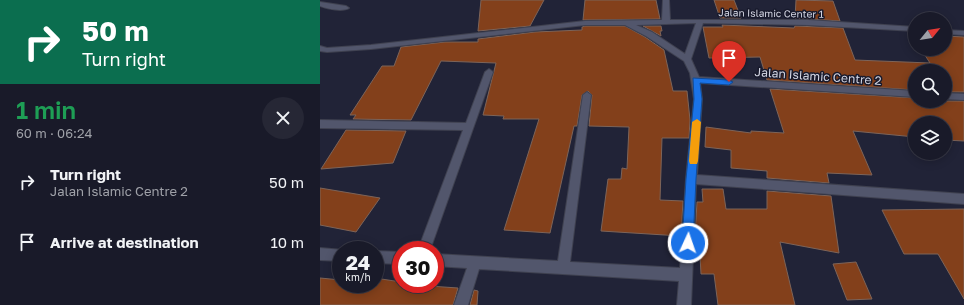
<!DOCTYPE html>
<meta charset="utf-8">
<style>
body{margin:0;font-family:"Golos Text",sans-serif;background:#262735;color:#f1f3f6;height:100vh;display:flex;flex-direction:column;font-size:15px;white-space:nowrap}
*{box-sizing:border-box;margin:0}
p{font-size:13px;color:#9fa1a8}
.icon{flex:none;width:22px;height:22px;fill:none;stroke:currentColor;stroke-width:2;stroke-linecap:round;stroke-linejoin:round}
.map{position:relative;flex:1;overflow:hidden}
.side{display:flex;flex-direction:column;background:#191a29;width:320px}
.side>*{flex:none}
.top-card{background:#0b6e4f;color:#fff;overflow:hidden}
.needle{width:26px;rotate:60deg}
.buttons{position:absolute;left:588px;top:12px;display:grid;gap:8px}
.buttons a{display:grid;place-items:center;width:44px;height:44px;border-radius:50%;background:#191a29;box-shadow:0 2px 10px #0003,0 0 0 1px #373846;font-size:20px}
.speed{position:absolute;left:12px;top:241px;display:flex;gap:8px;font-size:20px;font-weight:700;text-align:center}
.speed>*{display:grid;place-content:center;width:52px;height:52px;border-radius:50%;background:#191a29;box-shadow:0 2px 10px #0003,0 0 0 1px #373846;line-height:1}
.speed small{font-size:10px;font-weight:400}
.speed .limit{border:6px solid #d22;background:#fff;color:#111}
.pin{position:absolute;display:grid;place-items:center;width:34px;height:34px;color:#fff;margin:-41px -17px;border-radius:50% 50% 50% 0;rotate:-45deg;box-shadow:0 0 4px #0007}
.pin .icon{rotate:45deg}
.me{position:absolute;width:44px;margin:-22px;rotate:3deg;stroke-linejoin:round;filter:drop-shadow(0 0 3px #0008)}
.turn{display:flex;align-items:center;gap:14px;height:84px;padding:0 16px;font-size:18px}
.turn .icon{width:52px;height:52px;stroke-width:2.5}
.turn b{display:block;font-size:28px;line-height:34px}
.round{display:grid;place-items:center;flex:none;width:42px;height:42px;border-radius:21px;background:#262735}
.headline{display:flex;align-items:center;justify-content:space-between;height:68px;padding:0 16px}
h1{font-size:24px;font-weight:600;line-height:30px;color:#1e9e55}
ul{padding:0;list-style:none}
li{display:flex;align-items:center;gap:12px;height:60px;padding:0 16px}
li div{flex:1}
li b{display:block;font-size:15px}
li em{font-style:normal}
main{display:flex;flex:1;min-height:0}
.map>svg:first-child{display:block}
.building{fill:#83401b;stroke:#7d6459}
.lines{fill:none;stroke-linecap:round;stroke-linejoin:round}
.minor-casing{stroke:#3f4150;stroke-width:2}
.minor{fill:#52566c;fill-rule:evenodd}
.route{fill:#1a73e8;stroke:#114b97}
.slow{fill:#f59e0b}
.labels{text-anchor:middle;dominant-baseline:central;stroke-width:3;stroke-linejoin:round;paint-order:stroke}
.far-street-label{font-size:10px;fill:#d4d6e3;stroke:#181a2c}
.street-label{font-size:12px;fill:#d4d6e3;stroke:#181a2c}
</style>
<main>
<section class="side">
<div class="top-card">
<div class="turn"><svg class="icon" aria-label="right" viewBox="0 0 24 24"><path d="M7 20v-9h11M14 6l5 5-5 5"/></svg><div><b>50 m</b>Turn right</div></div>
</div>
<div class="headline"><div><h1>1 min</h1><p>60 m · 06:24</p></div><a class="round"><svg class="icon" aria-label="close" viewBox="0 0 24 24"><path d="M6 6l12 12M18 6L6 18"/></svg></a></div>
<ul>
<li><svg class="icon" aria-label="right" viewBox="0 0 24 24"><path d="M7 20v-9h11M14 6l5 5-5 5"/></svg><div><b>Turn right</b><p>Jalan Islamic Centre 2</p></div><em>50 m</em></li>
<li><svg class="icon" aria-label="arrive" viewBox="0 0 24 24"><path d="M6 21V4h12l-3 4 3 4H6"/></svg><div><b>Arrive at destination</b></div><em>10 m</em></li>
</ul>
</section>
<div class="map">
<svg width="644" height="305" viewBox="0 0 644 305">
<rect width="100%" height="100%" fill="#212337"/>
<g class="building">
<polygon points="161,0 224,0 210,26 158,31"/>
<polygon points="265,0 336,0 340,19 263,20"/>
<polygon points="394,0 414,0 421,18 400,18"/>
<polygon points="476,0 513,1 520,21 475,18"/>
<polygon points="402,25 474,28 475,26 523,28 535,60 610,63 601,49 625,49 625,36 644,37 644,92 625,92 625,71 595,71 595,90 447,80 440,57 389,58 383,27 403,27"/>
<polygon points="265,26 305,26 325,37 344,50 353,91 367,91 370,120 369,138 342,138 340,200 363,201 361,236 281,231 288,179 301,179 302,168 307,169 309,127 269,126 272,95 268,91 262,95 257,126 254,126 230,233 184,230 219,119 183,119 184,116 163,115 176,63 121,61 91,120 33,119 36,115 30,115 62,66 74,66 81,47 125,42 158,42 158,39 215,32 262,30 262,27"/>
<polygon points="323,26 341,26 342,31 340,31 341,36"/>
<polygon points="450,89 595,98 595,101 644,101 644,141 625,140 625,123 595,123 595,137 533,131 552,175 507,173 509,183 447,178 447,171 411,168 411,150 385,147 386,127 431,133 431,131 464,133"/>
<polygon points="26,130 86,131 73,163 1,169"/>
<polygon points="0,188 60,198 36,232 0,225"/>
<polygon points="382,189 403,189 406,209 447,209 447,191 511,196 519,253 460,242 475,305 398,305 394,274 381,274 379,237 375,237 377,202 383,202"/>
<polygon points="644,209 644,299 618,254 584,254 562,210"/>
<polygon points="536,262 552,299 527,300 513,264"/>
<polygon points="0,278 21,280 21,284 55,284 55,278 81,282 81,284 138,288 133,305 0,305"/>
<polygon points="154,290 158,291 157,305 150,305"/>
</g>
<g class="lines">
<g class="minor-casing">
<g id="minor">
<path d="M 343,0 L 349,0 L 350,20 L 488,20 L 595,27 L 595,31 L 488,25 L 383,23 L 371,59 L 379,77 L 595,91 L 595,97 L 380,83 L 382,99 L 377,175 L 644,194 L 644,204 L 376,184 L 371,305 L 357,305 L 359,281 L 159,269 L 148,305 L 134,305 L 147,268 L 115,266 L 115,254 L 238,261 L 263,95 L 267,92 L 271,95 L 250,262 L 360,268 L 366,179 L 374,99 L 370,73 L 364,61 L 326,36 L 305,25 L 265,25 L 51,49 L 7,52 L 0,51 L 0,46 L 7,48 L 51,45 L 265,21 L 342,20 ZM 376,23 L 365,54 L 332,32 L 316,25 Z"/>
<path d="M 0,2 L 26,6 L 29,8 C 23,12 7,9 0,6 Z"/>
<polygon points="625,30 644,31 644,35 625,34"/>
<polygon points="169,69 173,72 110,250 98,250 143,130 0,128 0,120 146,123 165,72"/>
<polygon points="625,93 644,94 644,100 625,99"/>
<polygon points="0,248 23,250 21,250 21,261 0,260"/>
<polygon points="55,251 81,252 81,264 55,263"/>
</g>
</g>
<use href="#minor" class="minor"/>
</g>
<polygon class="route" points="373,78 409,80 413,82 409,85 380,83 382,99 376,179 373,243 372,247 368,248 364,247 362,243 366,179 374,99"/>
<polygon class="slow" points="377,119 381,122 378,161 377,164 370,164 369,161 372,122"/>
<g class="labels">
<g class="far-street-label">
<text transform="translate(451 13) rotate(1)">Jalan Islamic Center 1</text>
</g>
<g class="street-label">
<text transform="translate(498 76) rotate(4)">Jalan Islamic Centre 2</text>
</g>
</g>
</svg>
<div class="buttons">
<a><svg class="needle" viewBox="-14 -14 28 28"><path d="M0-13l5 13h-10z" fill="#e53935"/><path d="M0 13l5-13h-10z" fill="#9fa1a8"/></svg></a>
<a><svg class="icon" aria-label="search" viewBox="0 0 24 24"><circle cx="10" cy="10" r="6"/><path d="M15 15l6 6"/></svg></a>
<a><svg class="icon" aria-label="layers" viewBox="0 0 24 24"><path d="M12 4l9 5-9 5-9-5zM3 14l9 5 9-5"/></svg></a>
</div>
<div class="speed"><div>24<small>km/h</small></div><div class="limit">30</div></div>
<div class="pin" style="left:409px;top:82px;background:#d93025"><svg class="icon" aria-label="arrive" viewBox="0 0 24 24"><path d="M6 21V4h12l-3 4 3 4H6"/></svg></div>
<svg class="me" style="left:368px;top:243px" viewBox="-20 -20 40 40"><circle r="17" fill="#1a73e8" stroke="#fff" stroke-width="3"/><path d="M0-11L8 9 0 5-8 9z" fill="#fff"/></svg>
</div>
</main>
